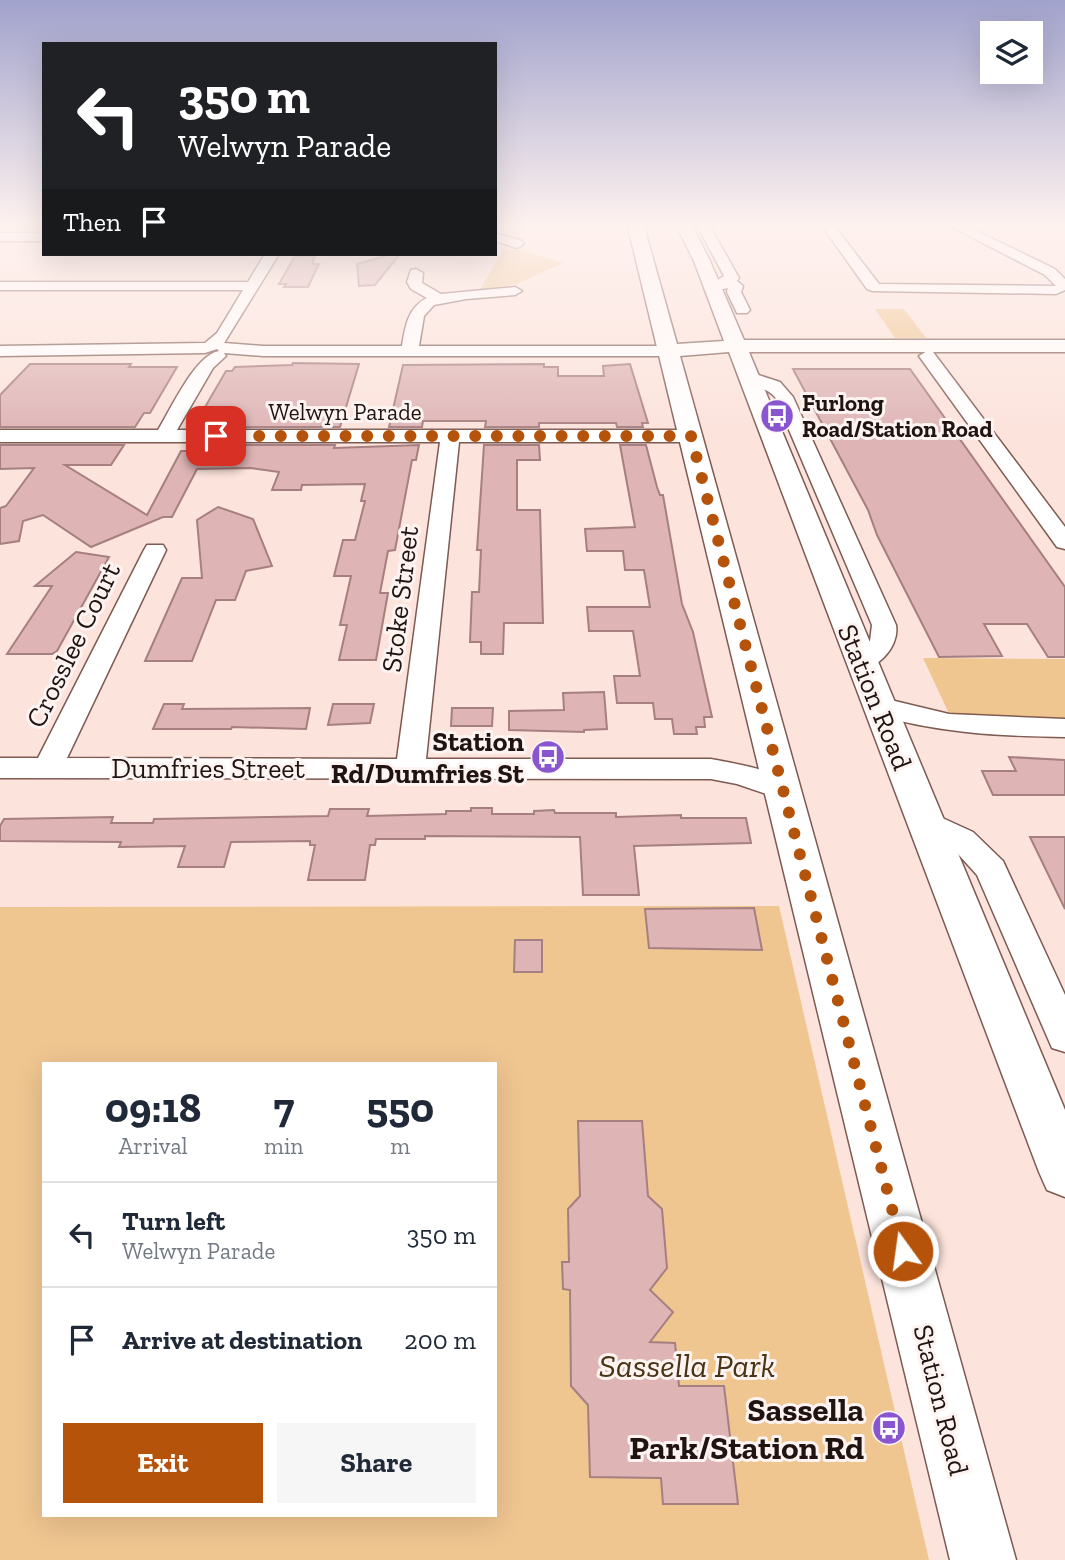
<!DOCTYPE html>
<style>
body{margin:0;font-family:"Zilla Slab",serif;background:#f6f6f7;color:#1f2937;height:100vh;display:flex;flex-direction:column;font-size:26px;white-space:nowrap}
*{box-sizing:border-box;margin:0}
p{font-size:23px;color:#747a83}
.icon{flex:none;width:38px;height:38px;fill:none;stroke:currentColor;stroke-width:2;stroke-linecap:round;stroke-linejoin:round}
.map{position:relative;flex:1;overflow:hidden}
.panel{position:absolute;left:42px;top:1062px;width:455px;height:455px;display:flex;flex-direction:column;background:#fff;border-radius:0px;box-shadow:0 7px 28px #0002}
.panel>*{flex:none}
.banner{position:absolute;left:42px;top:42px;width:455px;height:214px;border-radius:0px;box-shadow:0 7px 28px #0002;background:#202124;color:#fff;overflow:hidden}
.controls{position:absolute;left:980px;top:21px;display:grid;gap:14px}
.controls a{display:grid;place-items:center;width:63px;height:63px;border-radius:0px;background:#fff;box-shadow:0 7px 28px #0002;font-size:35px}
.pin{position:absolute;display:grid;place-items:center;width:60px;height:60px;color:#fff;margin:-30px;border-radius:14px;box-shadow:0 4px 10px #0006}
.me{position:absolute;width:77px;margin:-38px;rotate:346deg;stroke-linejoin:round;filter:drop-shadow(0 0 5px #0008)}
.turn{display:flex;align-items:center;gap:24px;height:147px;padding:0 21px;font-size:32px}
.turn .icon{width:91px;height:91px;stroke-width:2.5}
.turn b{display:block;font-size:49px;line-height:60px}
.then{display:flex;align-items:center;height:66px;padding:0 21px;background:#0003;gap:14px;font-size:26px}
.eta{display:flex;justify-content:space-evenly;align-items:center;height:119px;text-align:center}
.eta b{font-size:42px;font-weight:700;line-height:49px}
.action{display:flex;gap:14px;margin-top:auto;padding:14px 21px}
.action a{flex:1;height:80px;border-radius:0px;background:#b45309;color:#fff;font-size:28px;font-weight:700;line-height:80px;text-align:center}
.action a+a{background:#f6f6f7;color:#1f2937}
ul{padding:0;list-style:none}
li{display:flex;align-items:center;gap:21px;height:105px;padding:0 21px;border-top:2px solid #e0e1e3}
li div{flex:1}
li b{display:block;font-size:26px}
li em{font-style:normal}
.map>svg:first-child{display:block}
.green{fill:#efc590;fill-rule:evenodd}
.building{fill:#deb4b5;stroke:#a67f80;stroke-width:2}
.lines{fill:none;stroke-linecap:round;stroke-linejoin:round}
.minor-casing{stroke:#7e5a51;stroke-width:3}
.major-casing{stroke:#7e5a51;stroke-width:3}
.minor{fill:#fff;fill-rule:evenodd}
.major{fill:#fff;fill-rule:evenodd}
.route{stroke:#b45309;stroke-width:12;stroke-dasharray:0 21.6}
.labels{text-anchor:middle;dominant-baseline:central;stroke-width:6;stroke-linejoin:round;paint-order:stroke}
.far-poi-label{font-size:23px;font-weight:bold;fill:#211310;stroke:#fdf4f2;text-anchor:start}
.far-street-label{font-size:23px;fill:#211310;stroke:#fdf4f2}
.street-label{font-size:28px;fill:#211310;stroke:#fdf4f2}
.poi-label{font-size:28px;font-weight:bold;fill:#211310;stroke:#fdf4f2;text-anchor:end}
.near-park-label{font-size:33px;font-style:italic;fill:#4a3415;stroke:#fdf4f2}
.near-poi-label{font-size:33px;font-weight:bold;fill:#211310;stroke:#fdf4f2;text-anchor:end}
</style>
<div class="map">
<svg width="1065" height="1560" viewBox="0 0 1065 1560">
<rect width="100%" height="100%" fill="#fce3dc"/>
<g class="green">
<polygon points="503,249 520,250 563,263 517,284 480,290"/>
<polygon points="875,309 904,309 926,338 895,338"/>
<polygon points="923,658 1065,659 1065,720 952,720"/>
<path d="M 779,906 L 929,1560 L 0,1560 L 0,907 ZM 44,1064 L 495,1064 L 495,1516 L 44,1516 Z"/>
</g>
<g class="building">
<polygon points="392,254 400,254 375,285 359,286 357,264"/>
<polygon points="295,256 315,256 312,264 319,264 308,287 284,287 286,284 279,284"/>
<polygon points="293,363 359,364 340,427 201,427 208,413 201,414 226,371 232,371 235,367 292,365"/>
<polygon points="30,364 131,364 129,367 177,367 150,413 144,413 135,427 0,427 0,395"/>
<polygon points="544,364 544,367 558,367 558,376 604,376 603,366 630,364 648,423 642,423 643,427 617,427 616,423 539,423 539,427 485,427 486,421 423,421 422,427 389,427 403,365"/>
<polygon points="793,369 910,369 1065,587 1065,657 1048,657 1027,624 984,624 1002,656 939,657 877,535 868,510"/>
<polygon points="0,445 124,445 111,465 65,465 147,515 181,451 189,451 192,445 335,445 334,448 419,445 416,460 412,460 395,550 388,551 380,593 388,593 376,660 339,660 347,625 340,625 351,576 334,576 343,540 355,540 365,501 361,501 365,484 302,485 301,490 272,490 279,472 250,468 197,469 172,517 163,517 91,547 43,515 23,521 19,541 0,544 0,508 6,506 34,468 0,469"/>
<polygon points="484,445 539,445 540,460 517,460 517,510 540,510 543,623 504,623 503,654 481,654 481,642 470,642 472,592 479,592 481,550 477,550"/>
<polygon points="620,445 646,445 657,487 660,495 663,495 682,604 693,632 712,717 704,717 705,727 696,727 697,734 674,734 672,719 655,719 653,703 617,703 614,676 640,676 633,631 589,631 587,607 650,607 644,570 625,570 623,551 587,551 585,529 635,527"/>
<polygon points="218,507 253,519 272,566 246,571 235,600 216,600 192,661 145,661 182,578 202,578 197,520"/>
<polygon points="76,552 109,557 57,651 52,654 7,654 52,586 35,586"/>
<polygon points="604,692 607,729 584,730 584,732 509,730 509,711 564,710 563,693"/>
<polygon points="164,704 184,704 182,709 310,708 306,729 232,727 231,729 153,729"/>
<polygon points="333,704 374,704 370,723 328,725"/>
<polygon points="452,708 493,708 492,726 451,726"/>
<polygon points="1009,757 1065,760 1065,795 993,795 982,771 1016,771"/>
<polygon points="471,808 492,808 492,814 534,814 534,811 554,810 555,813 616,813 616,817 681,815 681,818 746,818 751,843 634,846 639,895 583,895 580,837 425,836 425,839 376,839 375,845 370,845 365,880 308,880 315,845 310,845 310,841 231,842 224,867 178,867 185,846 119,847 121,842 0,841 0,826 4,819 113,817 111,823 153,823 154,819 328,816 330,809 369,809 367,816 446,814 446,811 471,811"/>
<polygon points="1030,837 1065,837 1065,909"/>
<polygon points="754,908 762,950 649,948 645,909"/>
<polygon points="515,940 542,940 542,972 514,972"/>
<polygon points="578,1121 642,1121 648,1196 662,1209 667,1268 650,1290 673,1312 650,1342 675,1343 679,1386 724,1386 738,1504 663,1504 661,1478 590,1477 588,1405 571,1386 570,1290 563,1289 562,1262 569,1262 568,1209 580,1196"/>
</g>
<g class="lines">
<g class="minor-casing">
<g id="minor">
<polygon points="696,223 708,223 739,278 737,281 743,286 741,292 750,310 747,313 737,313 727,292 728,288 713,291 706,287 724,276"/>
<polygon points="820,223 832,223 879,284 1056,286 1045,275 944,223 960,223 1055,269 1065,279 1065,290 1056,294 872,291 867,289"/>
<rect x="0" y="233" width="44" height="8"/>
<polygon points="495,233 522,241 524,244 517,248 495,241"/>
<path d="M 265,254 L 279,254 L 224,343 L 263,346 L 402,346 C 405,327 408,307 427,298 L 411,289 L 407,282 L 411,270 L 416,269 L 423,273 L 422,283 L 441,294 L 515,287 L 522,291 L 515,295 L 466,299 L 434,305 L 424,316 L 419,346 L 670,346 L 678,351 L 670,356 L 263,356 L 224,353 L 226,356 L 213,368 L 177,430 L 691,430 L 701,436 L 691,442 L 459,442 L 426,759 L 711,759 C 732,763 788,772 799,790 L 795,797 L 784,800 L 737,784 L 711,779 L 0,778 L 0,758 L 38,758 L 144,550 L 147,545 L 163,545 L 166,550 L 67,758 L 397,759 L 440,442 L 0,442 L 0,430 L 158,430 C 171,409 195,355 219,351 L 217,349 L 205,353 L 0,356 L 0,346 L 205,343 L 217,333 L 243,290 L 0,290 L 0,282 L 248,282 Z"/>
<polygon points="927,351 933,352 1065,527 1065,549 1057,547 919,356"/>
<path d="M 749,372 L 780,382 L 793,397 L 896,625 C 900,648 874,674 852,669 L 848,663 L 870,641 L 872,625 L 775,397 C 765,386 749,386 740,377 L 743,373 Z"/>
<path d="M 878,697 L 949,714 L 1065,719 L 1065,737 C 997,736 934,733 868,712 L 864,706 L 868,700 Z"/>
<polygon points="925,810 973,832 1003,861 1065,995 1065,1052 1052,1048 977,875 958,854 914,829 909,821 914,813"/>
</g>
</g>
<g class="major-casing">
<polygon id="major" points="627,223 643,223 677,344 724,341 694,261 675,223 691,223 710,261 744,340 1065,340 1065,352 749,352 1065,1110 1065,1197 1047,1190 1039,1172 729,352 680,356 1016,1560 950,1560"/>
</g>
<use href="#minor" class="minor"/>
<use href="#major" class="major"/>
</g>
<linearGradient id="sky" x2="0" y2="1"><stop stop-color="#a1a2cc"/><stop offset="0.51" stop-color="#fef2ef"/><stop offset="1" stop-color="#fef2ef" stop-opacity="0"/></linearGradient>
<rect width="1065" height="441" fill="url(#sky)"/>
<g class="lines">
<polyline class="route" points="216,436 691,436 903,1251"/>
</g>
<defs>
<g id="bus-disc" transform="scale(1.75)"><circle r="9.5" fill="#8a56cf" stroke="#fdf4f2"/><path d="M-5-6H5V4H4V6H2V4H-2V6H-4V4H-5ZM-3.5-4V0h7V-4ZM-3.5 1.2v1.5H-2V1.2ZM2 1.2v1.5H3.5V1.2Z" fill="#fff"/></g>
</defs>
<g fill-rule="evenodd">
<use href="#bus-disc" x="777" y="416"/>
<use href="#bus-disc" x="548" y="757"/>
<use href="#bus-disc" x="889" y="1428"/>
</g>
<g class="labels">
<g class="far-poi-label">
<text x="802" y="403">Furlong<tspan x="802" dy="26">Road/Station Road</tspan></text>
</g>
<g class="far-street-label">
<text x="345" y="412">Welwyn Parade</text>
</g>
<g class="street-label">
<text transform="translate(400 599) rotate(-83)">Stoke Street</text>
<text transform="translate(73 645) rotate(-64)">Crosslee Court</text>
<text transform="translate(875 697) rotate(68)">Station Road</text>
<text x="208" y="768">Dumfries Street</text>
<text transform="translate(941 1400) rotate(76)">Station Road</text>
</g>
<g class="poi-label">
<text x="524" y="741">Station<tspan x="524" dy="32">Rd/Dumfries St</tspan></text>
</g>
<g class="near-park-label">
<text x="687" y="1365">Sassella Park</text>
</g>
<g class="near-poi-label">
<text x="864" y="1409">Sassella<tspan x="864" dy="38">Park/Station Rd</tspan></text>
</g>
</g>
</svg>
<div class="controls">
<a><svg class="icon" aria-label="layers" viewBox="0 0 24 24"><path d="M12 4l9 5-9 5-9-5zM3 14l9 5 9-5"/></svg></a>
</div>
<div class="pin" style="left:216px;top:436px;background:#d93025"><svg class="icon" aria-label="arrive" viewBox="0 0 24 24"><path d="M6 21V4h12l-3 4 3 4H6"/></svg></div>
<svg class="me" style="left:903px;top:1251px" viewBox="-20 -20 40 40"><circle r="17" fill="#b45309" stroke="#fff" stroke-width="3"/><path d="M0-11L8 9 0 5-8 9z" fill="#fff"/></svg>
<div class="banner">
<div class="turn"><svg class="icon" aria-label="left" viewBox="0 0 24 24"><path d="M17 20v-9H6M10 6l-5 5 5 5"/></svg><div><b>350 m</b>Welwyn Parade</div></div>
<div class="then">Then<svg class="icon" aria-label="arrive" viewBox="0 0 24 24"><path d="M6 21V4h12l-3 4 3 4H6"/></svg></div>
</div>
<section class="panel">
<div class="eta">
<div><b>09:18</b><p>Arrival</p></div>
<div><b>7</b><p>min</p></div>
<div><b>550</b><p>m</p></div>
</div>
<ul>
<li><svg class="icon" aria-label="left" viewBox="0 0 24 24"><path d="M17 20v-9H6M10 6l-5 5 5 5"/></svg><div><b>Turn left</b><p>Welwyn Parade</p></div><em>350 m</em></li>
<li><svg class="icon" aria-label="arrive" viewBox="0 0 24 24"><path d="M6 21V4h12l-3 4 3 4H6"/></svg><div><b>Arrive at destination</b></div><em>200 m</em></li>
</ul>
<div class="action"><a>Exit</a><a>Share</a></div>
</section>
</div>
